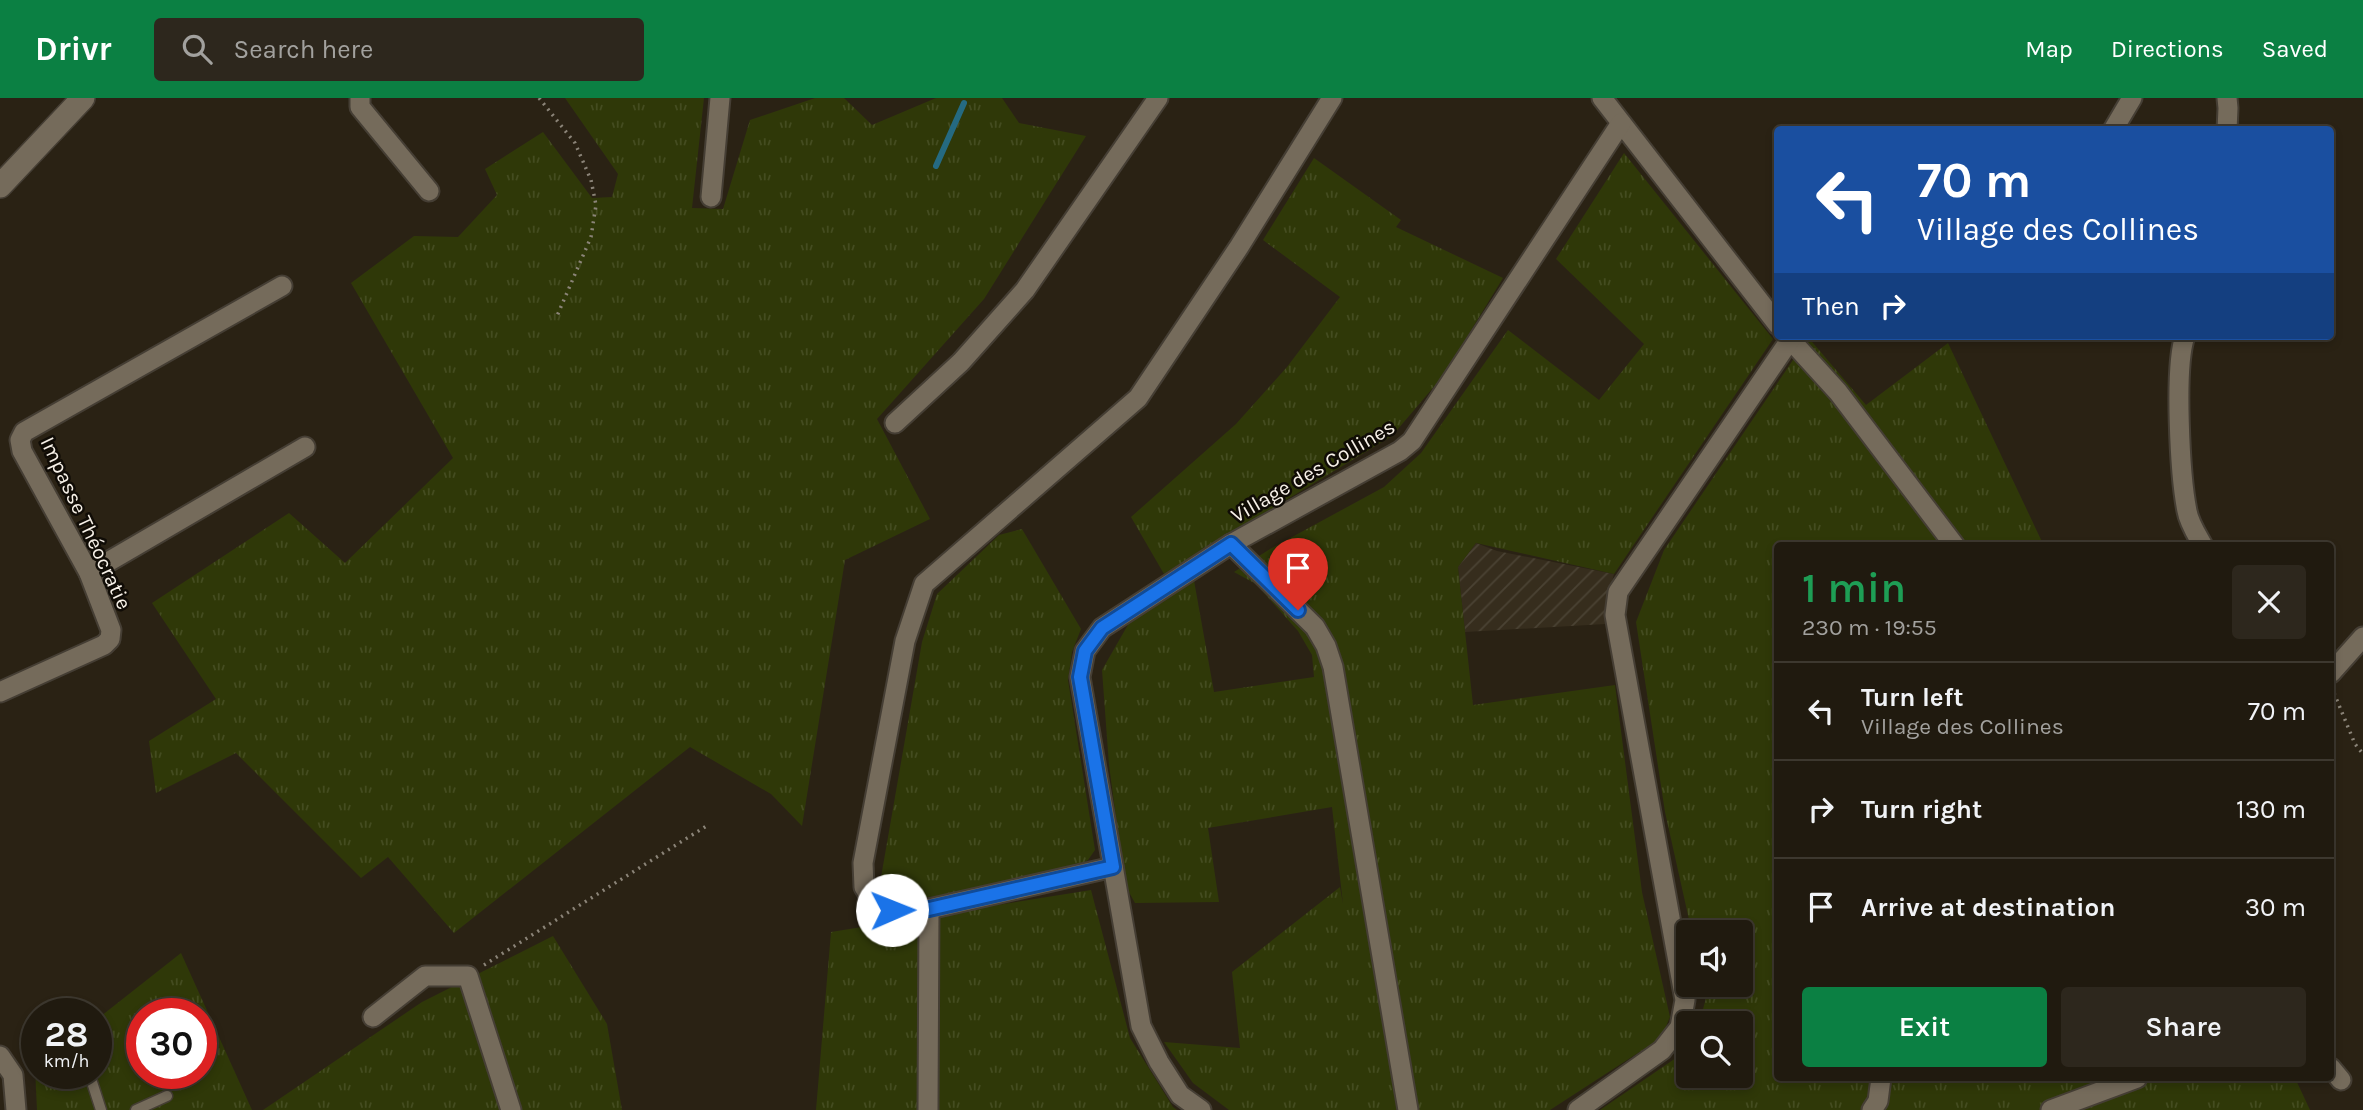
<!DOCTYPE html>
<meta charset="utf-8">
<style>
body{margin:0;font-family:Karla,sans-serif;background:#2d271d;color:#f1f3f6;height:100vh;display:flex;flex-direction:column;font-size:26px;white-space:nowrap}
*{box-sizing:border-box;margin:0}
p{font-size:23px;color:#a2a19e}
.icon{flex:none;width:38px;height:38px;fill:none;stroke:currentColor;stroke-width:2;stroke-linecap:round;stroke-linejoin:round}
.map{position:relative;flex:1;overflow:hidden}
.panel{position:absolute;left:1774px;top:444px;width:560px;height:539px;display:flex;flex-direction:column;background:#201a0f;border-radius:7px;box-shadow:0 4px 10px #0003,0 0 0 2px #3d382f}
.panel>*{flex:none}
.banner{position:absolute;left:1774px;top:28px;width:560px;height:214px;border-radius:7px;box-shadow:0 4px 10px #0003,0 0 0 2px #3d382f;background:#1a4fa0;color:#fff;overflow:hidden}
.tools{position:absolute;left:1676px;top:822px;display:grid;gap:14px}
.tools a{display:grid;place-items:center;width:77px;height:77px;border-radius:7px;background:#201a0f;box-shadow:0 4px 10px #0003,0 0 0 2px #3d382f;font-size:35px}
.speed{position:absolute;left:21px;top:900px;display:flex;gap:14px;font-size:35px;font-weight:700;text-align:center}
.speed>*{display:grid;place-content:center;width:91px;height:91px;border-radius:50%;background:#201a0f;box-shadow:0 4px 10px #0003,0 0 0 2px #3d382f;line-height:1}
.speed small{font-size:18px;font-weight:400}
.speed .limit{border:10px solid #d22;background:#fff;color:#111}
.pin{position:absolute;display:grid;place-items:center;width:60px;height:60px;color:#fff;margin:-72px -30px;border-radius:50% 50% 50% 0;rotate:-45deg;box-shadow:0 0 7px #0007}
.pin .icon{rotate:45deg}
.me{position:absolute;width:77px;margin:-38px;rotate:89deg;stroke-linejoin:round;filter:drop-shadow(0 0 5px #0008)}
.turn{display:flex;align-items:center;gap:24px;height:147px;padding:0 28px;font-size:32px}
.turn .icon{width:91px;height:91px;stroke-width:2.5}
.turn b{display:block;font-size:49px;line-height:60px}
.then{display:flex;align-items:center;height:66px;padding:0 28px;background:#0003;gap:14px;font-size:26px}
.round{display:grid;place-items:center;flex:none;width:74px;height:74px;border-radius:7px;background:#2d271d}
.headline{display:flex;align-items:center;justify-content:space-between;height:119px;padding:0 28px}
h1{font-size:42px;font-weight:600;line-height:52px;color:#1e9e55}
.primary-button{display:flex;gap:14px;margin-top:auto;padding:14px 28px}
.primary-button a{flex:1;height:80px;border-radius:7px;background:#0b8043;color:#fff;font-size:28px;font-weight:600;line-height:80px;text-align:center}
.primary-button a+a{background:#2d271d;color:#f1f3f6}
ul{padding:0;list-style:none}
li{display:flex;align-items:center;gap:21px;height:98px;padding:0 28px;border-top:2px solid #3d382f}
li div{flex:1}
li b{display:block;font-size:26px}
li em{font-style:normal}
header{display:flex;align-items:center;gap:42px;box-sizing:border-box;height:98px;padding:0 35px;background:#0b8043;color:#fff}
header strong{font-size:33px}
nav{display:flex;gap:38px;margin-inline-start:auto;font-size:24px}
.search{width:490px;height:63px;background:#2d271d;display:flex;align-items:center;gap:18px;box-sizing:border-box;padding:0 24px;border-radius:7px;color:#a2a19e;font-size:26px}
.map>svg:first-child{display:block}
.industrial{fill:url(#industrial-furrows)}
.grass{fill:url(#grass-tufts);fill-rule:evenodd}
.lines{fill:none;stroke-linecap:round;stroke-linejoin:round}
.stream{stroke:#256a81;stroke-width:6}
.service-casing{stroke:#453e34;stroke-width:13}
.minor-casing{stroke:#453e34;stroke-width:23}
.tertiary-casing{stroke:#453e34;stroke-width:26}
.path{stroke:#8b8478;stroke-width:3.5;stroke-dasharray:2 5;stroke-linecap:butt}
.service{stroke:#756b5b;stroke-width:10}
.minor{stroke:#756b5b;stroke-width:19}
.tertiary{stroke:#756b5b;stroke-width:23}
.route-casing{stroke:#114b97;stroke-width:18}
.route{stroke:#1a73e8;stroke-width:12}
.labels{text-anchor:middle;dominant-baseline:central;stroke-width:5;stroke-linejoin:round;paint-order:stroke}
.street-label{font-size:21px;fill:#f7f1e8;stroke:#100c06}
</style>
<header>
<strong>Drivr</strong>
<div class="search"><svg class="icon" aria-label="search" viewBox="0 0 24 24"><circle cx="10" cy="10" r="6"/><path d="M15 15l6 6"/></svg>Search here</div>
<nav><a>Map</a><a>Directions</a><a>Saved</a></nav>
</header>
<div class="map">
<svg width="2363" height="1012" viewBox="0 0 2363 1012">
<defs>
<pattern id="industrial-furrows" width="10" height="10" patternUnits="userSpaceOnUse" patternTransform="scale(1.75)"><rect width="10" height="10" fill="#362d1d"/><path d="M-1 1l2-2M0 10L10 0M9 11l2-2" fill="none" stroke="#4a4233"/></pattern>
<pattern id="grass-tufts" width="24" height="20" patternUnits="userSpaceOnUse" patternTransform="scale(1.75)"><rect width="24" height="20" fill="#2f3808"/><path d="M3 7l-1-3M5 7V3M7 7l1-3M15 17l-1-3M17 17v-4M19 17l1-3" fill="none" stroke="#444c20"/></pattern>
</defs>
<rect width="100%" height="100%" fill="#2a2214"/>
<polygon class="industrial" points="1476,445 1497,453 1614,476 1608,497 1605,526 1465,534 1458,469"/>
<g class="grass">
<polygon points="565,0 704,0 692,110 723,111 750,22 815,0 844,0 872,27 936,0 1002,0 1019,25 1086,38 984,201 877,321 930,421 845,462 802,728 771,696 690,649 454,835 388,759 361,780 236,655 156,695 149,643 216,601 152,505 289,415 345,465 453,360 351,185 414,138 458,139 497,97 485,71 543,34 592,100 612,99 618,76"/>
<polygon points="1624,55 1773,241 1614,476 1476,445 1458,469 1473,607 1615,587 1642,794 1670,919 1661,940 1550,1012 1229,1012 1193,985 1164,944 1240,950 1232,874 1340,789 1343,806 1332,709 1208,730 1219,804 1135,805 1125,787 1109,667 1102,572 1129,525 1193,477 1214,594 1314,579 1312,557 1298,533 1256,486 1234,474 1270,451 1384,389 1421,355 1508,232 1599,302 1644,246 1556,161"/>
<polygon points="1314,60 1401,122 1396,129 1503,180 1443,278 1392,338 1164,476 1131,419 1236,326 1287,269 1340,199 1263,142"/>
<polygon points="1804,238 1807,238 1866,307 1948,245 2044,448 1778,448 1778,980 2295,980 2310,1012 1600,1012 1689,951 1689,978 1741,978 1741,926 1699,926 1706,900 1703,887 1741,887 1741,835 1692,835 1665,714 1636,524 1664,452 1793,262"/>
<polygon points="1022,431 1081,531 1072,554 1068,582 1095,752 1088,762 1074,772 911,803 891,797 880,785 922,544 937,496 999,437"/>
<polygon points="1091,792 1130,940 1173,1009 1177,1012 816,1012 831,834"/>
<polygon points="553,838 607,926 622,1012 263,1012 422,904"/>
<path d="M 181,855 L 252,1012 L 37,1012 L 35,970 L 37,968 L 37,975 L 96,975 L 96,922 ZM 142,915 L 201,915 L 201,975 L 142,975 Z"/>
</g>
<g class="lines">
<polyline class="stream" points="936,68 964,5"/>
<g class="service-casing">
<g id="service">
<polyline points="92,984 101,1012"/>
<polyline points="136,1012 167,998"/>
</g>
</g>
<g class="minor-casing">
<g id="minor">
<polyline points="360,0 360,9 429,93"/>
<polyline points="1602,0 1778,227"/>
<polyline points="2227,0 2228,10 2227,32"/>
<polyline points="2113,32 2132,0"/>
<polyline points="711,99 720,0"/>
<polyline points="1787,238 1838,294 1955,448"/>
<path d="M 2185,238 C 2174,269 2180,378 2187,413 C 2189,425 2197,437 2203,448"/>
<polyline points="895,325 961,264 1025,192 1158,0"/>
<polyline points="1231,446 1315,529 1326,548 1333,569 1408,1012"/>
<polyline points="89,475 305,349"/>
<polyline points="2331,575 2363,539"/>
<polyline points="0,594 104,547 110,541 111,532 89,475 22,353 20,342 24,334 282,188"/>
<polyline points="1113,769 929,811 892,812 874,805 864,789 863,765 905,543 924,486 1138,300 1239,149 1332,0"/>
<polyline points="373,919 425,878 468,878 511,1012"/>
<polyline points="0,958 13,977 16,1012"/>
<polyline points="2331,970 2341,982"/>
<polyline points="928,1012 929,811"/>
<polyline points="1201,1012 1180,997 1159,964 1141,928 1080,579 1085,553 1102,530 1231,446 1400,353 1412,343 1621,25"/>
<polyline points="1578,1012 1662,952 1680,929 1685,902 1615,517 1618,494 1790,242"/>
<polyline points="1872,1012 1878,1003 1881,980"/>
<polyline points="2051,1012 2137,980"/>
</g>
</g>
<g class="tertiary-casing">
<polyline id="tertiary" points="0,88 83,0"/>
</g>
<g class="path">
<polyline points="539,0 575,45 591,82 596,107 591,139 557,218"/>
<polyline points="2334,595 2355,646 2363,656"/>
<polyline points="484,867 708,727"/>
</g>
<use href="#service" class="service"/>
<use href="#minor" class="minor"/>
<use href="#tertiary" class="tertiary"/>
</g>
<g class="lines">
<g class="route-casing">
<polyline id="route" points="892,812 929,811 1113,769 1080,579 1085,553 1102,530 1231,446 1298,512"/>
</g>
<use href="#route" class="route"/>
</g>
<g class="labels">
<g class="street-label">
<text transform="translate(1313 373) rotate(-30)">Village des Collines</text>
<text transform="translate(86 425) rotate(65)">Impasse Théocratie</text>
</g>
</g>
</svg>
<div class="tools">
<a><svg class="icon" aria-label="sound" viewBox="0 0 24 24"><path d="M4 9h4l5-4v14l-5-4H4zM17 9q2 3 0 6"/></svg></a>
<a><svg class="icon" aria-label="search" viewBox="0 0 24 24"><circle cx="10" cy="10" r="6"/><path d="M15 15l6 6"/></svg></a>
</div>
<div class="speed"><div>28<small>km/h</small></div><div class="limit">30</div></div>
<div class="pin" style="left:1298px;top:512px;background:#d93025"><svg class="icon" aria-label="arrive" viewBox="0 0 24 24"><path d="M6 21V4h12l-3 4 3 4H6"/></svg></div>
<svg class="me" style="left:892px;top:812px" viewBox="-20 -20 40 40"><circle r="19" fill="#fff"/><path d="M0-13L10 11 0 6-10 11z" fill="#1a73e8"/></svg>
<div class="banner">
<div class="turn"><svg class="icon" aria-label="left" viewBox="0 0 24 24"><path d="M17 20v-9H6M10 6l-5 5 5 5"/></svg><div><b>70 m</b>Village des Collines</div></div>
<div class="then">Then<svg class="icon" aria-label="right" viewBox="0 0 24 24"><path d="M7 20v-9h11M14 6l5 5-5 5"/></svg></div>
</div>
<section class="panel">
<div class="headline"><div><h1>1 min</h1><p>230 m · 19:55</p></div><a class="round"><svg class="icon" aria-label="close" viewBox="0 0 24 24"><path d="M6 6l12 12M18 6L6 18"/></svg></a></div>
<ul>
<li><svg class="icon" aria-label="left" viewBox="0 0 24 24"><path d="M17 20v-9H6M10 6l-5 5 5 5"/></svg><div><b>Turn left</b><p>Village des Collines</p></div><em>70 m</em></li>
<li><svg class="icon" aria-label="right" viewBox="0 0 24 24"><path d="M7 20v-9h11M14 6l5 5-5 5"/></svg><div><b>Turn right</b></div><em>130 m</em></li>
<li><svg class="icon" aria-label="arrive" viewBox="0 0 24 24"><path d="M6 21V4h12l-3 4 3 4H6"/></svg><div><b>Arrive at destination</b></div><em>30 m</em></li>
</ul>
<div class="primary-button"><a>Exit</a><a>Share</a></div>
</section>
</div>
